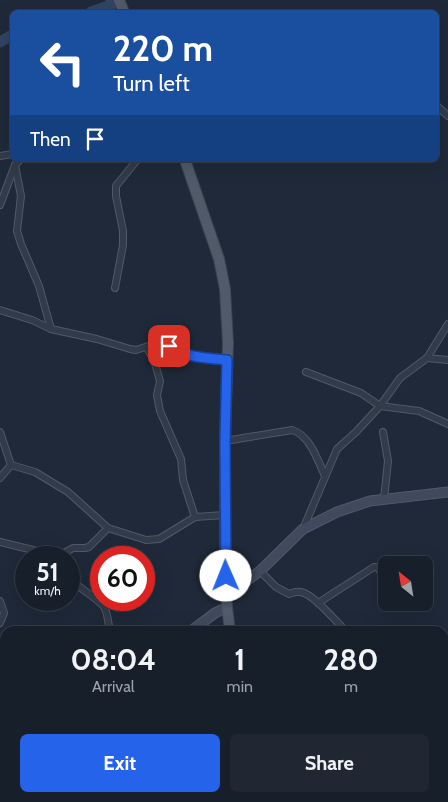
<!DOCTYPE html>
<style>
body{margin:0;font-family:Cabin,sans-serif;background:#202733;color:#f1f3f6;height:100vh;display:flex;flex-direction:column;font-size:19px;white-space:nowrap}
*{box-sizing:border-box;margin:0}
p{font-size:16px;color:#9ea2a9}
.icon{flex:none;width:28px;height:28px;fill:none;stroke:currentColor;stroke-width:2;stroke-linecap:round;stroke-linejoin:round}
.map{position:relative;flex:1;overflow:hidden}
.side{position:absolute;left:0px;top:626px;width:449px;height:176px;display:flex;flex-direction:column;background:#171f2b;border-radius:15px 15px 0 0;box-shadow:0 5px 20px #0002,0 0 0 1px #363d47}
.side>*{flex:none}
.banner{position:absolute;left:10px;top:10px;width:429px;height:152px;border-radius:8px;box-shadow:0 5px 20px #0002,0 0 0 1px #363d47;background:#1a4fa0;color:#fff;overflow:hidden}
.needle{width:32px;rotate:330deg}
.tools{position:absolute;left:378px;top:556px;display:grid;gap:10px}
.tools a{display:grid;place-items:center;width:55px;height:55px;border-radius:8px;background:#171f2b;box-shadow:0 5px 20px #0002,0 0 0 1px #363d47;font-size:25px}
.speed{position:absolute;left:15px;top:546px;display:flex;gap:10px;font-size:25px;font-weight:700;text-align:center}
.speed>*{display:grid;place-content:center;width:65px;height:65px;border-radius:50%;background:#171f2b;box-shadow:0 5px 20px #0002,0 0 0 1px #363d47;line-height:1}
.speed small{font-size:12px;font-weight:400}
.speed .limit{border:8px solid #d22;background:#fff;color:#111}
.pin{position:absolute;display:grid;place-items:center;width:42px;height:42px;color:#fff;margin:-21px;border-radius:10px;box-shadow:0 2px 8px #0006}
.me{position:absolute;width:55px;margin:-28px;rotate:359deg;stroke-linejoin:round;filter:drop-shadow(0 0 4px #0008)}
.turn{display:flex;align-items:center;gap:18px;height:105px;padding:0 20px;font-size:22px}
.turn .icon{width:65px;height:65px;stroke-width:2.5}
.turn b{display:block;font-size:35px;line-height:42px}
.then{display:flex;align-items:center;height:48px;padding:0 20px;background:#0003;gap:10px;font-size:19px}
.eta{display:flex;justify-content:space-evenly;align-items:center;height:85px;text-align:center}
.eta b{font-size:30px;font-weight:700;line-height:35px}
.action{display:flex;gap:10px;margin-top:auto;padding:10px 20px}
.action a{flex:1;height:58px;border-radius:8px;background:#2563eb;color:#fff;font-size:20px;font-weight:700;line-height:58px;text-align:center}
.action a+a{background:#202733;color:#f1f3f6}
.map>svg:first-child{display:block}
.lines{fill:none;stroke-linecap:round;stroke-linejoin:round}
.river{stroke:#314461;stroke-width:11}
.street-casing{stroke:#505967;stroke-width:8}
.secondary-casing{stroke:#505967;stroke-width:11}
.primary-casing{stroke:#3c4452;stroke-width:12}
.street{stroke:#323b49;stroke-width:6}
.secondary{stroke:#404a5c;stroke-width:9}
.primary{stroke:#505a69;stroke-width:10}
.route-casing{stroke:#184099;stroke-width:12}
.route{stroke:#2563eb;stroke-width:9}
</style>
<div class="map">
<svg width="448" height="802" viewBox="0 0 448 802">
<rect width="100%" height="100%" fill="#1f2939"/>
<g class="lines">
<g class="river">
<polyline points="91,12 111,5 111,0"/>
<polyline points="0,42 12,35"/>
</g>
<g class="street-casing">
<g id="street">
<polyline points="436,105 448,116"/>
<polyline points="0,156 12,154"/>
<polyline points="15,165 21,196 17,231 21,244 39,286 51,329"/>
<polyline points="0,205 15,165 20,160"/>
<polyline points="115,288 123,245 123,231 116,196 116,186 137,160"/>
<polyline points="0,310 32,320 51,329 97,339 130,349 136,350 158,343 186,355 227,360"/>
<polyline points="147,348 154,360 160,381 157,395 160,411 181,459 183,480 195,517"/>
<polyline points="427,358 448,360"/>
<polyline points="306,372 361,393 380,406 419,411 448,424"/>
<polyline points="0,432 11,465 0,478"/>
<polyline points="383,432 388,461 384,499"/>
<path d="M 225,441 L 292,430 C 310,435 318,461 325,476"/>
<polyline points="11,465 35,472 68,492 108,528 146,540 159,539 195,517 225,515"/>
<polyline points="303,529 337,449 356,432 380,406 400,378 427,358 448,324"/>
<polyline points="0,542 41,552 50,558"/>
<polyline points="55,558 73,548 85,548 89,547 108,528"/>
<path d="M 260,571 L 276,587 L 289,594 C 293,593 296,591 301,592 C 315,595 335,621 346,631"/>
<path d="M 69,578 C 77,587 99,599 104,607 C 108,613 108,624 110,631"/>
<polyline points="0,601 4,613 0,623"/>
<polyline points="318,603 374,567 377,567 386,578"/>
<polyline points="444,693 448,696"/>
<polyline points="340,798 341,802"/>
<polyline points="437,798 438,802"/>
<polyline points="119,802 119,798"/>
</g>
</g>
<g class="secondary-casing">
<g id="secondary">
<polyline points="227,595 260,571 303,529 337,512 370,501 448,492"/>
<polyline points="191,631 215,613 227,607"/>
<polyline points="0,749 5,748"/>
</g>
</g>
<g class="primary-casing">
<g id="primary">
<polyline points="119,0 124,12"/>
<polyline points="185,160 219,259 225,289 228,343 225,441 225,538 227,607 230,631"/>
<polyline points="251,802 251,798"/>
</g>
</g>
<use href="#street" class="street"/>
<use href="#secondary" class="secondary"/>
<use href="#primary" class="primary"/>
</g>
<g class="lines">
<g class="route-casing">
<path id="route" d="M 169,346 C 186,358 207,358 227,360 L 225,441 L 226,576"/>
</g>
<use href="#route" class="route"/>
</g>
</svg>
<div class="tools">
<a><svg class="needle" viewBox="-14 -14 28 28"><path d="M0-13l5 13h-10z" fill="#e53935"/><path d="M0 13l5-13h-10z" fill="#9ea2a9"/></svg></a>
</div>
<div class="speed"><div>51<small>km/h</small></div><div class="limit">60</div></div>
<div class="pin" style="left:169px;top:346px;background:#d93025"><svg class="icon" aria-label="arrive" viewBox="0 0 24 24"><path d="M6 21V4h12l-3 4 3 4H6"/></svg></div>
<svg class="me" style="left:226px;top:576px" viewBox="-20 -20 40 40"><circle r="19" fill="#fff"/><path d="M0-13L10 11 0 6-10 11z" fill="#2563eb"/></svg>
<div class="banner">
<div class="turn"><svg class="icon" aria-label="left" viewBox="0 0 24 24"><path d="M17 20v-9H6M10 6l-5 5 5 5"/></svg><div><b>220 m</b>Turn left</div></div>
<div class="then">Then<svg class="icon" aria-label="arrive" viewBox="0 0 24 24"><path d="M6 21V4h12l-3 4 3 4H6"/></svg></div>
</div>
<section class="side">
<div class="eta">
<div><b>08:04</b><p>Arrival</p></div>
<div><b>1</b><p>min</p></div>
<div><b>280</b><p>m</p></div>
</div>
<div class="action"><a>Exit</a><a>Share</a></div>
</section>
</div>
